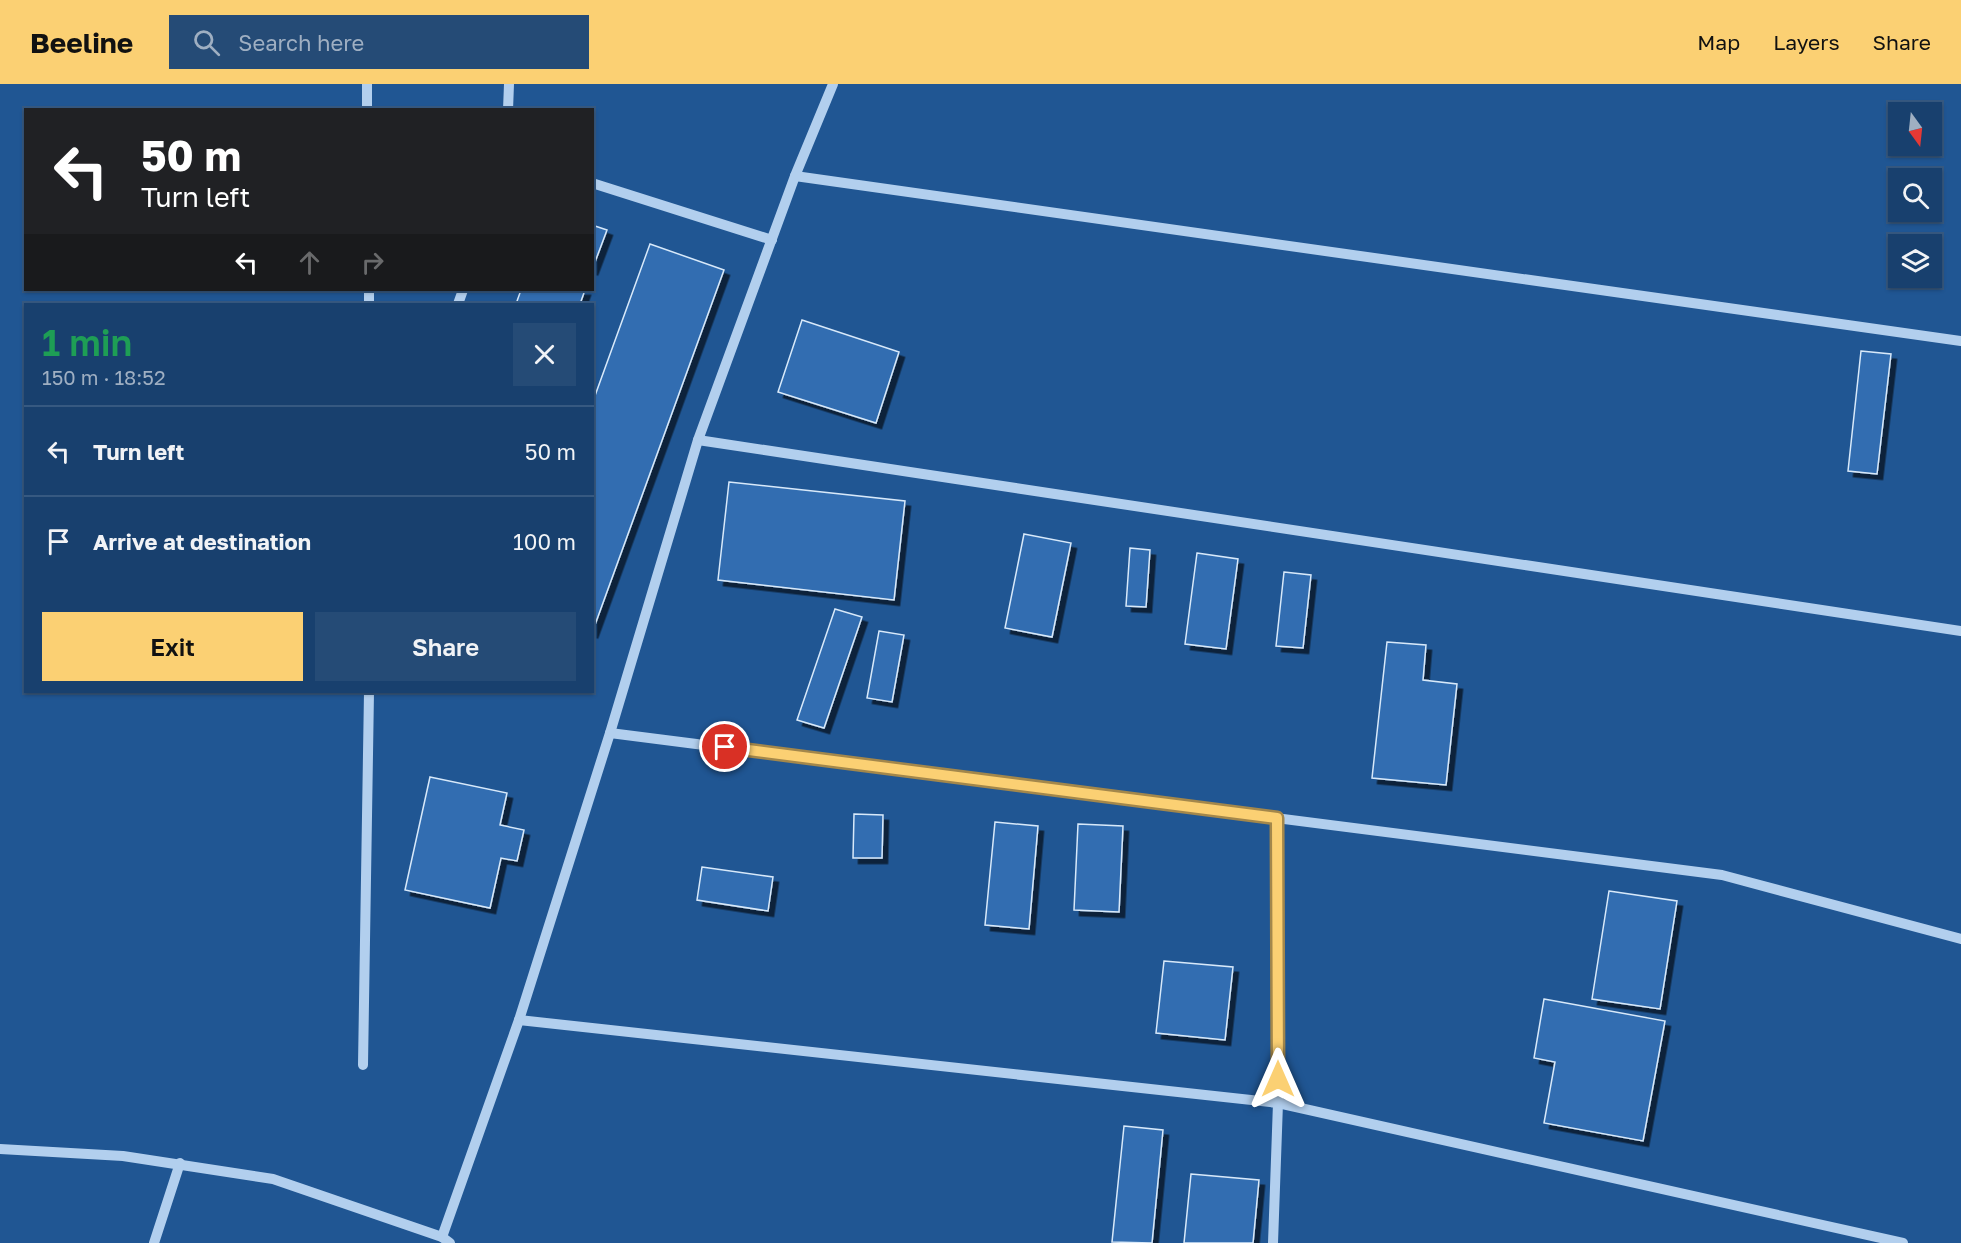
<!DOCTYPE html>
<meta charset="utf-8">
<style>
body{margin:0;font-family:"Golos Text",sans-serif;background:#254b76;color:#f1f3f6;height:100vh;display:flex;flex-direction:column;font-size:22px;white-space:nowrap}
*{box-sizing:border-box;margin:0}
p{font-size:20px;color:#9fafc2}
.icon{flex:none;width:33px;height:33px;fill:none;stroke:currentColor;stroke-width:2;stroke-linecap:round;stroke-linejoin:round}
.map{position:relative;flex:1;overflow:hidden}
.details{position:absolute;left:24px;top:219px;width:570px;height:390px;display:flex;flex-direction:column;background:#18406e;border-radius:0px;box-shadow:0 2px 4px #0004,0 0 0 2px #365981}
.details>*{flex:none}
.banner{position:absolute;left:24px;top:24px;width:570px;height:183px;border-radius:0px;box-shadow:0 2px 4px #0004,0 0 0 2px #365981;background:#202124;color:#fff;overflow:hidden}
.needle{width:39px;rotate:165deg}
.buttons{position:absolute;left:1888px;top:18px;display:grid;gap:12px}
.buttons a{display:grid;place-items:center;width:54px;height:54px;border-radius:0px;background:#18406e;box-shadow:0 2px 4px #0004,0 0 0 2px #365981;font-size:30px}
.pin{position:absolute;display:grid;place-items:center;width:51px;height:51px;color:#fff;margin:-26px;border:3px solid #fff;border-radius:50%;box-shadow:0 2px 6px #0007}
.me{position:absolute;width:66px;margin:-33px;rotate:0deg;stroke-linejoin:round;filter:drop-shadow(0 0 4px #0008)}
.turn{display:flex;align-items:center;gap:21px;height:126px;padding:0 18px;font-size:27px}
.turn .icon{width:78px;height:78px;stroke-width:2.5}
.turn b{display:block;font-size:42px;line-height:51px}
.lanes{display:flex;align-items:center;height:57px;padding:0 18px;background:#0003;justify-content:center;gap:30px;direction:ltr}
.lanes .off{opacity:.35}
.round{display:grid;place-items:center;flex:none;width:63px;height:63px;border-radius:0px;background:#254b76}
.head{display:flex;align-items:center;justify-content:space-between;height:102px;padding:0 18px}
h1{font-size:36px;font-weight:600;line-height:45px;color:#1e9e55}
.cta{display:flex;gap:12px;margin-top:auto;padding:12px 18px}
.cta a{flex:1;height:69px;border-radius:0px;background:#fbd073;color:#111;font-size:24px;font-weight:600;line-height:69px;text-align:center}
.cta a+a{background:#254b76;color:#f1f3f6}
ul{padding:0;list-style:none}
li{display:flex;align-items:center;gap:18px;height:90px;padding:0 18px;border-top:2px solid #365981}
li div{flex:1}
li b{display:block;font-size:22px}
li em{font-style:normal}
header{display:flex;align-items:center;gap:36px;box-sizing:border-box;height:84px;padding:0 30px;background:#fbd073;color:#111}
header strong{font-size:28px}
nav{display:flex;gap:33px;margin-inline-start:auto;font-size:21px}
.search{width:420px;height:54px;background:#254b76;display:flex;align-items:center;gap:15px;box-sizing:border-box;padding:0 21px;border-radius:0px;color:#9fafc2;font-size:22px}
.map>svg:first-child{display:block}
.building{fill:#306db1;stroke:#d8e9fa;stroke-width:1.5;filter:url(#shadow)}
.lines{fill:none;stroke-linecap:round;stroke-linejoin:round}
.minor{stroke:#b2cfee;stroke-width:10}
.route-casing{stroke:#a3874b;stroke-width:15}
.route{stroke:#fbd073;stroke-width:10}
</style>
<header>
<strong>Beeline</strong>
<div class="search"><svg class="icon" aria-label="search" viewBox="0 0 24 24"><circle cx="10" cy="10" r="6"/><path d="M15 15l6 6"/></svg>Search here</div>
<nav><a>Map</a><a>Layers</a><a>Share</a></nav>
</header>
<div class="map">
<svg width="1961" height="1159" viewBox="0 0 1961 1159">
<defs>
<filter id="shadow"><feDropShadow dx="5.5" dy="5.5" stdDeviation="0" flood-color="#0009"/></filter>
</defs>
<rect width="100%" height="100%" fill="#205693"/>
<g class="building">
<polygon points="592,141 607,146 592,186"/>
<polygon points="650,160 724,186 592,549 592,320"/>
<polygon points="521,206 585,206 580,220 516,220"/>
<polygon points="802,236 899,268 876,339 778,308"/>
<polygon points="1861,267 1891,270 1877,390 1848,387"/>
<polygon points="729,398 905,417 894,516 718,496"/>
<polygon points="1024,450 1071,459 1052,553 1005,544"/>
<polygon points="1130,464 1150,466 1146,523 1126,522"/>
<polygon points="1197,469 1238,475 1226,565 1185,560"/>
<polygon points="1284,488 1311,491 1303,564 1276,562"/>
<polygon points="835,525 862,533 824,644 797,636"/>
<polygon points="879,547 904,551 892,618 867,614"/>
<polygon points="1387,558 1426,561 1423,596 1457,600 1446,701 1372,694"/>
<polygon points="430,693 507,709 500,741 524,746 517,777 501,774 490,824 405,806"/>
<polygon points="854,730 883,731 882,774 853,774"/>
<polygon points="995,738 1038,742 1029,845 985,841"/>
<polygon points="1078,740 1123,742 1119,828 1074,826"/>
<polygon points="702,783 773,793 768,827 697,816"/>
<polygon points="1609,807 1677,817 1660,925 1592,915"/>
<polygon points="1164,877 1233,883 1225,956 1156,949"/>
<polygon points="1544,915 1665,937 1643,1057 1544,1039 1555,978 1534,974"/>
<polygon points="1124,1042 1163,1046 1152,1159 1112,1158"/>
<polygon points="1191,1090 1259,1096 1253,1159 1184,1159"/>
</g>
<g class="lines">
<g class="minor">
<polyline points="367,26 367,0"/>
<polyline points="508,26 509,0"/>
<polyline points="795,92 1961,257"/>
<polyline points="592,99 772,156"/>
<polyline points="369,206 369,220"/>
<polyline points="458,220 463,206"/>
<polyline points="698,356 1961,547"/>
<polyline points="610,649 1722,791 1961,855"/>
<polyline points="519,936 1278,1019 1903,1159"/>
<polyline points="363,981 369,608"/>
<polyline points="0,1065 123,1072 273,1095 442,1153 450,1159"/>
<polyline points="442,1153 519,936 610,649 698,356 795,92 833,0"/>
<polyline points="154,1159 180,1079"/>
<polyline points="1273,1159 1278,1019 1277,734"/>
</g>
</g>
<g class="lines">
<g class="route-casing">
<polyline id="route" points="725,663 1277,734 1278,995"/>
</g>
<use href="#route" class="route"/>
</g>
</svg>
<div class="buttons">
<a><svg class="needle" viewBox="-14 -14 28 28"><path d="M0-13l5 13h-10z" fill="#e53935"/><path d="M0 13l5-13h-10z" fill="#9fafc2"/></svg></a>
<a><svg class="icon" aria-label="search" viewBox="0 0 24 24"><circle cx="10" cy="10" r="6"/><path d="M15 15l6 6"/></svg></a>
<a><svg class="icon" aria-label="layers" viewBox="0 0 24 24"><path d="M12 4l9 5-9 5-9-5zM3 14l9 5 9-5"/></svg></a>
</div>
<div class="pin" style="left:725px;top:663px;background:#d93025"><svg class="icon" aria-label="arrive" viewBox="0 0 24 24"><path d="M6 21V4h12l-3 4 3 4H6"/></svg></div>
<svg class="me" style="left:1278px;top:995px" viewBox="-20 -20 40 40"><path d="M0-17L14 15 0 8-14 15z" fill="#fbd073" stroke="#fff" stroke-width="4"/></svg>
<div class="banner">
<div class="turn"><svg class="icon" aria-label="left" viewBox="0 0 24 24"><path d="M17 20v-9H6M10 6l-5 5 5 5"/></svg><div><b>50 m</b>Turn left</div></div>
<div class="lanes"><svg class="icon" aria-label="left" viewBox="0 0 24 24"><path d="M17 20v-9H6M10 6l-5 5 5 5"/></svg><svg class="icon off" aria-label="ahead" viewBox="0 0 24 24"><path d="M12 20V5M6 11l6-6 6 6"/></svg><svg class="icon off" aria-label="right" viewBox="0 0 24 24"><path d="M7 20v-9h11M14 6l5 5-5 5"/></svg></div>
</div>
<section class="details">
<div class="head"><div><h1>1 min</h1><p>150 m · 18:52</p></div><a class="round"><svg class="icon" aria-label="close" viewBox="0 0 24 24"><path d="M6 6l12 12M18 6L6 18"/></svg></a></div>
<ul>
<li><svg class="icon" aria-label="left" viewBox="0 0 24 24"><path d="M17 20v-9H6M10 6l-5 5 5 5"/></svg><div><b>Turn left</b></div><em>50 m</em></li>
<li><svg class="icon" aria-label="arrive" viewBox="0 0 24 24"><path d="M6 21V4h12l-3 4 3 4H6"/></svg><div><b>Arrive at destination</b></div><em>100 m</em></li>
</ul>
<div class="cta"><a>Exit</a><a>Share</a></div>
</section>
</div>
